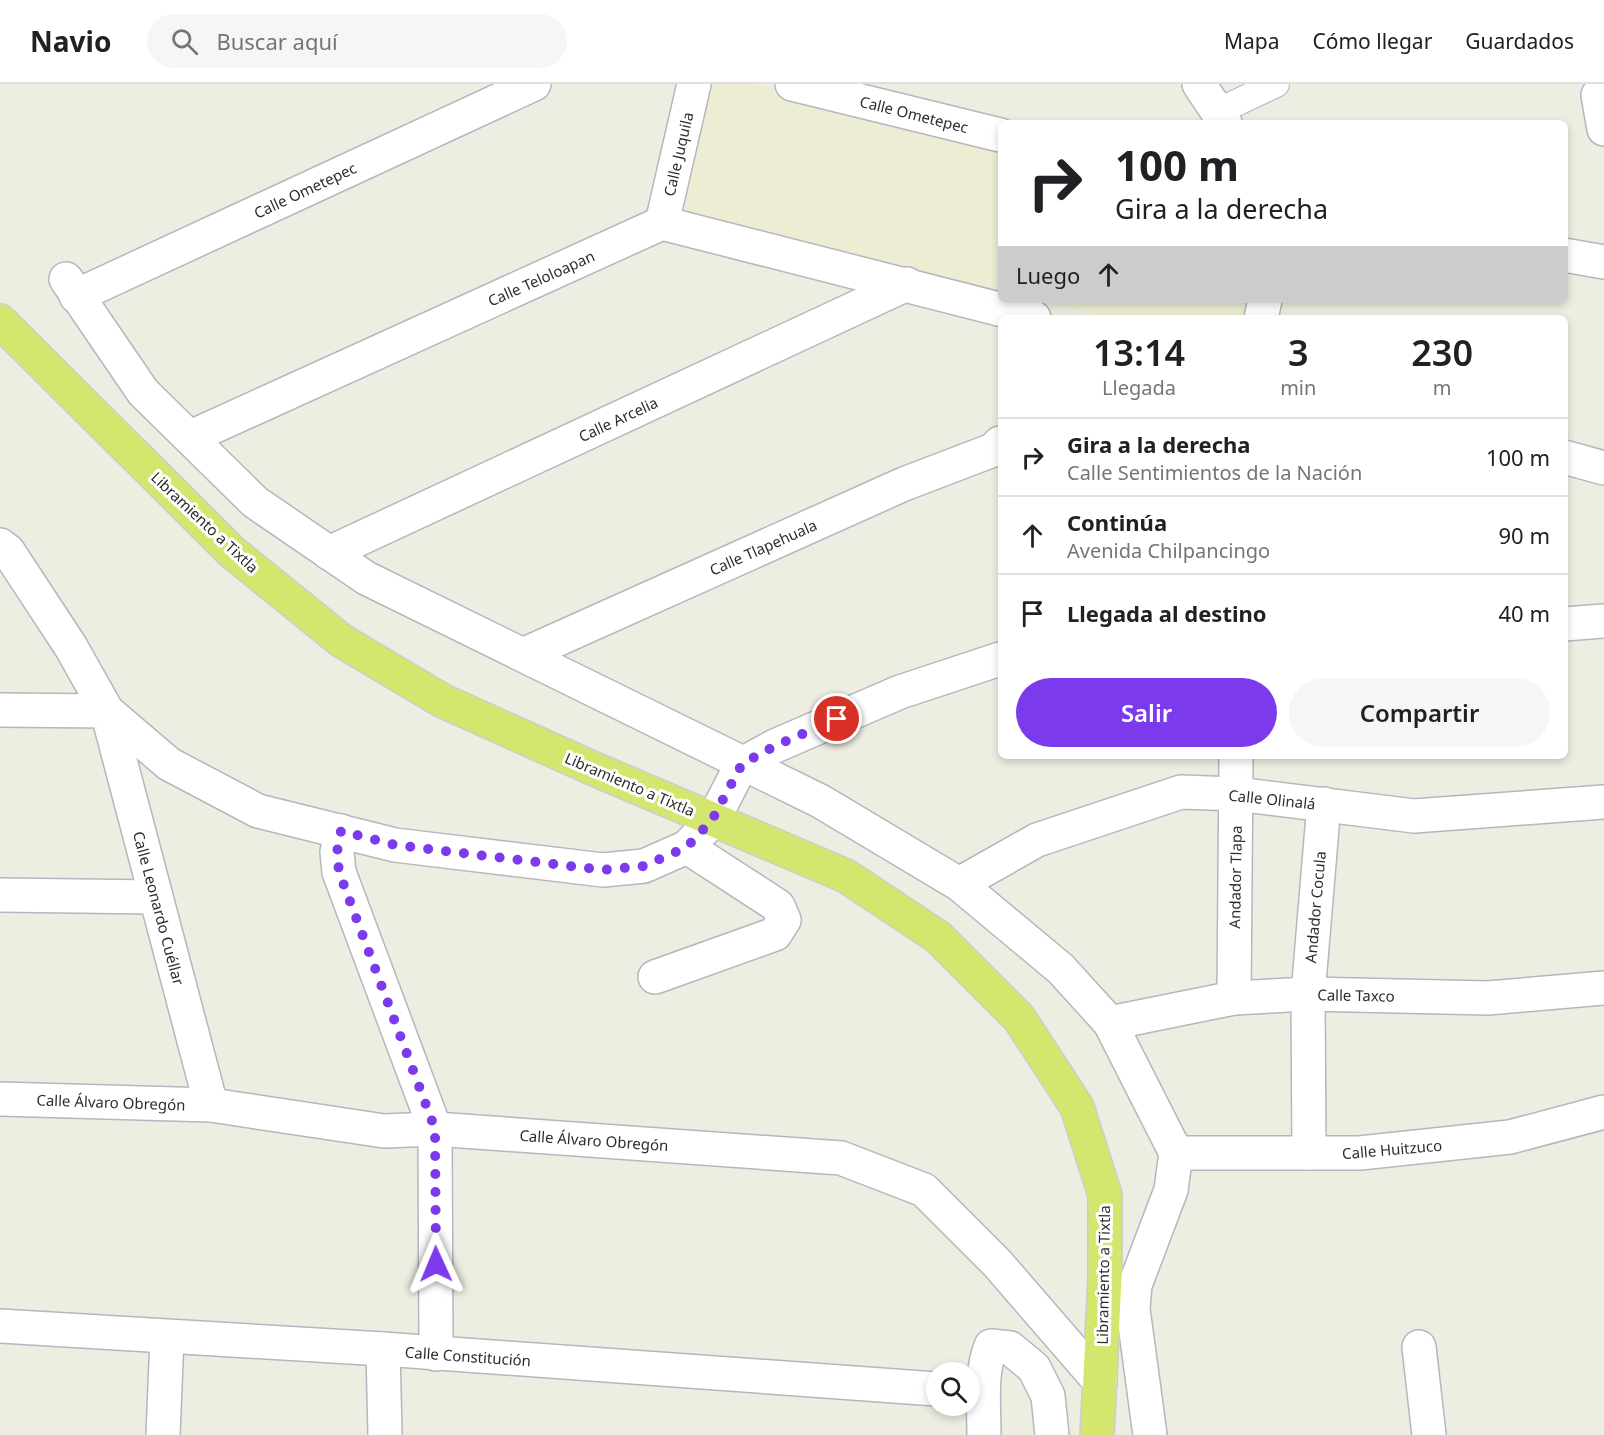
<!DOCTYPE html>
<html lang="es">
<meta charset="utf-8">
<style>
body{margin:0;font-family:"Noto Sans",sans-serif;background:#f6f6f6;color:#202124;height:100vh;display:flex;flex-direction:column;font-size:22px;white-space:nowrap}
*{box-sizing:border-box;margin:0}
p{font-size:20px;color:#757577}
.icon{flex:none;width:33px;height:33px;fill:none;stroke:currentColor;stroke-width:2;stroke-linecap:round;stroke-linejoin:round}
.map{position:relative;flex:1;overflow:hidden}
.sheet{position:absolute;left:998px;top:231px;width:570px;height:444px;display:flex;flex-direction:column;background:#fff;border-radius:9px;box-shadow:0 3px 9px #0003}
.sheet>*{flex:none}
.hud{position:absolute;left:998px;top:36px;width:570px;height:183px;border-radius:9px;box-shadow:0 3px 9px #0003;background:#fff;color:#202124;overflow:hidden}
.buttons{position:absolute;left:926px;top:1278px;display:grid;gap:12px}
.buttons a{display:grid;place-items:center;width:54px;height:54px;border-radius:50%;background:#fff;box-shadow:0 3px 9px #0003;font-size:30px}
.pin{position:absolute;display:grid;place-items:center;width:51px;height:51px;color:#fff;margin:-26px;border:3px solid #fff;border-radius:50%;box-shadow:0 2px 6px #0007}
.me{position:absolute;width:66px;margin:-33px;rotate:359deg;stroke-linejoin:round;filter:drop-shadow(0 0 4px #0008)}
.turn{display:flex;align-items:center;gap:21px;height:126px;padding:0 18px;font-size:27px}
.turn .icon{width:78px;height:78px;stroke-width:2.5}
.turn b{display:block;font-size:42px;line-height:51px}
.then{display:flex;align-items:center;height:57px;padding:0 18px;background:#0003;gap:12px;font-size:22px}
.eta{display:flex;justify-content:space-evenly;align-items:center;height:102px;text-align:center}
.eta b{font-size:36px;font-weight:600;line-height:42px}
.action{display:flex;gap:12px;margin-top:auto;padding:12px 18px}
.action a{flex:1;height:69px;border-radius:36px;background:#7c3aed;color:#fff;font-size:24px;font-weight:600;line-height:69px;text-align:center}
.action a+a{background:#f6f6f6;color:#202124}
ul{padding:0;list-style:none}
li{display:flex;align-items:center;gap:18px;height:78px;padding:0 18px;border-top:2px solid #e0e0e0}
li div{flex:1}
li b{display:block;font-size:22px}
li em{font-style:normal}
header{display:flex;align-items:center;gap:36px;box-sizing:border-box;height:84px;padding:0 30px;background:#fff;border-bottom:2px solid #e0e0e0}
header strong{font-size:28px}
nav{display:flex;gap:33px;margin-inline-start:auto;font-size:21px}
.search{width:420px;height:54px;background:#f6f6f6;display:flex;align-items:center;gap:15px;box-sizing:border-box;padding:0 21px;border-radius:33px;color:#757577;font-size:22px}
.map>svg:first-child{display:block}
.education{fill:#ecedd3}
.lines{fill:none;stroke-linecap:round;stroke-linejoin:round}
.pedestrian-casing{stroke:#b7b5bf;stroke-width:28}
.minor-casing{stroke:#b7b5bf;stroke-width:36}
.tertiary-casing{stroke:#b7b5bf;stroke-width:36}
.primary-casing{stroke:#cdcdcd;stroke-width:36}
.pedestrian{stroke:#fff;stroke-width:26}
.minor{stroke:#fff;stroke-width:33}
.tertiary{stroke:#fff;stroke-width:33}
.primary{stroke:#d4e66e;stroke-width:33}
.route{stroke:#7c3aed;stroke-width:10;stroke-dasharray:0 18}
.labels{text-anchor:middle;dominant-baseline:central;stroke-width:6;stroke-linejoin:round;paint-order:stroke}
.street-label{font-size:15px;fill:#2d2d2d;stroke:#fff}
</style>
<header>
<strong>Navio</strong>
<div class="search"><svg class="icon" aria-label="search" viewBox="0 0 24 24"><circle cx="10" cy="10" r="6"/><path d="M15 15l6 6"/></svg>Buscar aquí</div>
<nav><a>Mapa</a><a>Cómo llegar</a><a>Guardados</a></nav>
</header>
<div class="map">
<svg width="1604" height="1351" viewBox="0 0 1604 1351">
<rect width="100%" height="100%" fill="#edede1"/>
<g class="education">
<polygon points="712,0 753,0 1000,61 1000,208 681,129"/>
<polygon points="1035,216 1250,216 1246,234 1108,234"/>
</g>
<g class="lines">
<g class="pedestrian-casing">
<polyline id="pedestrian" points="1217,28 1276,0"/>
</g>
<g class="minor-casing">
<g id="minor">
<polyline points="792,0 1000,51"/>
<polyline points="1199,0 1225,39"/>
<polyline points="1598,11 1604,45"/>
<polyline points="662,139 694,0"/>
<polyline points="1564,171 1604,178"/>
<polyline points="66,195 143,308 255,418 366,494 820,717 959,800 1061,885 1110,939 1176,1069 1171,1106 1135,1201 1133,1225 1150,1351"/>
<polyline points="76,212 534,0"/>
<polyline points="1261,234 1265,216"/>
<polyline points="191,353 662,139 1034,234"/>
<polyline points="1564,373 1604,384"/>
<polyline points="0,461 8,467 71,563 107,627 169,680 258,727 395,761 603,786 644,782 687,763 713,736"/>
<polyline points="329,469 907,200"/>
<polyline points="525,570 904,400 993,366 1000,359"/>
<polyline points="0,626 107,627 211,1021"/>
<polyline points="341,747 337,768 339,788 435,1045 436,1270"/>
<polyline points="959,800 1037,756 1181,708 1236,710 1414,732 1604,718"/>
<polyline points="0,811 156,813"/>
<polyline points="655,893 775,850 784,836 778,822 687,763"/>
<polyline points="1234,914 1236,672"/>
<polyline points="1110,939 1234,914 1308,910 1488,914 1604,904"/>
<polyline points="0,1015 211,1021 384,1047 435,1045 841,1074 924,1106 997,1179 1100,1298"/>
<polyline points="1176,1069 1360,1069 1510,1053 1604,1028"/>
<polyline points="1309,1069 1308,910 1324,720"/>
<polyline points="0,1242 383,1265 936,1305"/>
<polyline points="1419,1263 1429,1351"/>
<polyline points="383,1265 385,1351"/>
<polyline points="163,1351 167,1253"/>
<path d="M 984,1351 C 984,1322 980,1289 991,1262 L 1010,1264 L 1034,1284 L 1048,1312 L 1052,1351"/>
</g>
</g>
<g class="tertiary-casing">
<g id="tertiary">
<polyline points="1564,540 1604,537"/>
<polyline points="713,736 742,680 775,662 900,608 1000,575"/>
</g>
</g>
<g class="primary-casing">
<polyline id="primary" points="0,237 232,468 342,557 443,617 592,684 846,792 938,853 1019,934 1077,1023 1105,1111 1105,1194 1097,1351"/>
</g>
<use href="#pedestrian" class="pedestrian"/>
<use href="#minor" class="minor"/>
<use href="#tertiary" class="tertiary"/>
<use href="#primary" class="primary"/>
</g>
<g class="lines">
<polyline class="route" points="436,1180 435,1045 339,788 337,768 341,747 395,761 603,786 644,782 687,763 712,736 742,680 775,662 837,635"/>
</g>
<g class="labels">
<g class="street-label">
<text transform="translate(914 30) rotate(14)">Calle Ometepec</text>
<text transform="translate(678 70) rotate(-77)">Calle Juquila</text>
<text transform="translate(305 106) rotate(-25)">Calle Ometepec</text>
<text transform="translate(541 194) rotate(-24)">Calle Teloloapan</text>
<text transform="translate(618 335) rotate(-25)">Calle Arcelia</text>
<text transform="translate(205 438) rotate(43)">Libramiento a Tixtla</text>
<text transform="translate(763 463) rotate(-24)">Calle Tlapehuala</text>
<text transform="translate(630 700) rotate(23)">Libramiento a Tixtla</text>
<text transform="translate(1272 715) rotate(6)">Calle Olinalá</text>
<text transform="translate(1235 793) rotate(-89)">Andador Tlapa</text>
<text transform="translate(1315 823) rotate(-85)">Andador Cocula</text>
<text transform="translate(159 824) rotate(75)">Calle Leonardo Cuéllar</text>
<text transform="translate(1356 911) rotate(1)">Calle Taxco</text>
<text transform="translate(111 1018) rotate(2)">Calle Álvaro Obregón</text>
<text transform="translate(594 1056) rotate(4)">Calle Álvaro Obregón</text>
<text transform="translate(1392 1065) rotate(-5)">Calle Huitzuco</text>
<text transform="translate(1103 1191) rotate(-89)">Libramiento a Tixtla</text>
<text transform="translate(468 1272) rotate(4)">Calle Constitución</text>
</g>
</g>
</svg>
<div class="buttons">
<a><svg class="icon" aria-label="search" viewBox="0 0 24 24"><circle cx="10" cy="10" r="6"/><path d="M15 15l6 6"/></svg></a>
</div>
<div class="pin" style="left:837px;top:635px;background:#d93025"><svg class="icon" aria-label="arrive" viewBox="0 0 24 24"><path d="M6 21V4h12l-3 4 3 4H6"/></svg></div>
<svg class="me" style="left:436px;top:1180px" viewBox="-20 -20 40 40"><path d="M0-17L14 15 0 8-14 15z" fill="#7c3aed" stroke="#fff" stroke-width="4"/></svg>
<div class="hud">
<div class="turn"><svg class="icon" aria-label="right" viewBox="0 0 24 24"><path d="M7 20v-9h11M14 6l5 5-5 5"/></svg><div><b>100 m</b>Gira a la derecha</div></div>
<div class="then">Luego<svg class="icon" aria-label="ahead" viewBox="0 0 24 24"><path d="M12 20V5M6 11l6-6 6 6"/></svg></div>
</div>
<section class="sheet">
<div class="eta">
<div><b>13:14</b><p>Llegada</p></div>
<div><b>3</b><p>min</p></div>
<div><b>230</b><p>m</p></div>
</div>
<ul>
<li><svg class="icon" aria-label="right" viewBox="0 0 24 24"><path d="M7 20v-9h11M14 6l5 5-5 5"/></svg><div><b>Gira a la derecha</b><p>Calle Sentimientos de la Nación</p></div><em>100 m</em></li>
<li><svg class="icon" aria-label="ahead" viewBox="0 0 24 24"><path d="M12 20V5M6 11l6-6 6 6"/></svg><div><b>Continúa</b><p>Avenida Chilpancingo</p></div><em>90 m</em></li>
<li><svg class="icon" aria-label="arrive" viewBox="0 0 24 24"><path d="M6 21V4h12l-3 4 3 4H6"/></svg><div><b>Llegada al destino</b></div><em>40 m</em></li>
</ul>
<div class="action"><a>Salir</a><a>Compartir</a></div>
</section>
</div>
